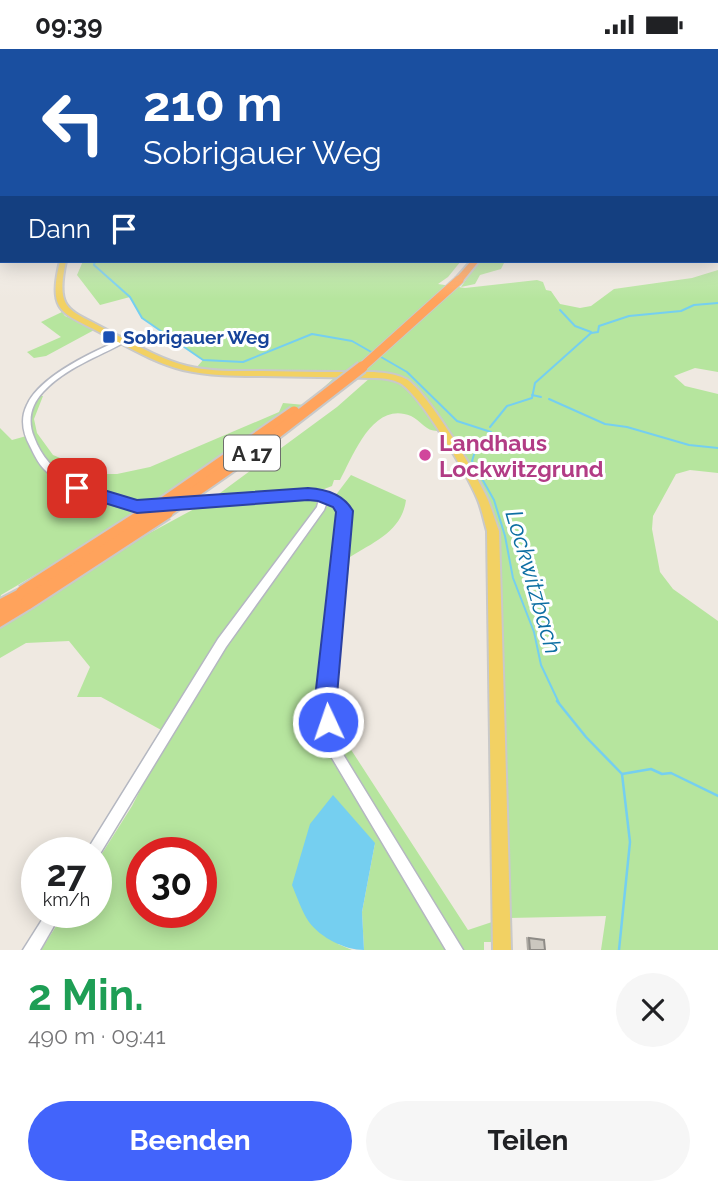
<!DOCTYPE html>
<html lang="de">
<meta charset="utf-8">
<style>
body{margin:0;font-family:Raleway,sans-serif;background:#f6f6f6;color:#202124;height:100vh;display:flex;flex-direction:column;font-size:26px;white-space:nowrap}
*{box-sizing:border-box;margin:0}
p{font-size:23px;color:#757577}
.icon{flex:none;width:38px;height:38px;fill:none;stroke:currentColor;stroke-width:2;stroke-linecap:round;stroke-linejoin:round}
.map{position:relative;height:901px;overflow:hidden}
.side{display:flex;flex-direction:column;background:#fff;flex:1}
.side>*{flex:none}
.top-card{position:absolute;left:0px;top:0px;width:719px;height:214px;box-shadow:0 4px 18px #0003;background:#1a4fa0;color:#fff;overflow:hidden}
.speed{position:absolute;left:21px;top:788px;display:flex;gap:14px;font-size:35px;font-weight:700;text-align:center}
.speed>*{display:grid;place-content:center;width:91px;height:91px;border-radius:50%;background:#fff;box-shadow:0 4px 18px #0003;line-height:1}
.speed small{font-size:18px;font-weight:400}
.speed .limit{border:10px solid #d22;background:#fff;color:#111}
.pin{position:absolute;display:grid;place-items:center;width:60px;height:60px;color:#fff;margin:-30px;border-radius:14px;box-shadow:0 4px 10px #0006}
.me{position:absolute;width:77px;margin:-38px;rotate:357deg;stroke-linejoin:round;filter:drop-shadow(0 0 5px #0008)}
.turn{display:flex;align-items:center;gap:24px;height:147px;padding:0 28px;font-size:32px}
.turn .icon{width:91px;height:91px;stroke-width:2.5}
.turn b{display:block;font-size:49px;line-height:60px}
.then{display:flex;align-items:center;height:66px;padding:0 28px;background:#0003;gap:14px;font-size:26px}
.round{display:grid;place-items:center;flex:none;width:74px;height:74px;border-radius:37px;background:#f6f6f6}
.summary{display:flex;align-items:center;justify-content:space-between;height:119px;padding:0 28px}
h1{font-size:42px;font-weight:700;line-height:52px;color:#1e9e55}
.action{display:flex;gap:14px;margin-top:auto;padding:14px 28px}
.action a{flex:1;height:80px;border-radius:42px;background:#4264fb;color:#fff;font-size:28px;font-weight:700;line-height:80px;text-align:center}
.action a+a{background:#f6f6f6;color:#202124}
.status{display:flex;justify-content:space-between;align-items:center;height:49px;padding:0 35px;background:#fff;direction:ltr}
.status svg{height:19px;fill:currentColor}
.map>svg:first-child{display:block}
.green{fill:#b6e59e;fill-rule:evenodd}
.water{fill:#75cff0}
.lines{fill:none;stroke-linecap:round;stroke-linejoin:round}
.stream-far1{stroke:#75cff0;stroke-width:2}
.stream{stroke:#75cff0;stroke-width:2.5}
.minor-casing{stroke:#b4b7c1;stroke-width:3}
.major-casing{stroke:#c9c9c9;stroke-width:4}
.highway-casing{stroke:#c9c9c9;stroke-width:4}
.minor{fill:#fff;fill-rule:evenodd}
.major{fill:#f2d163;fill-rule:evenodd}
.highway{fill:#ffa35c;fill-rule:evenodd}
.highway-bridge-far2-casing{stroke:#c9c9c9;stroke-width:11;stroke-linecap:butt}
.highway-bridge-far1-casing{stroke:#c9c9c9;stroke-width:15;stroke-linecap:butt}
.highway-bridge-casing{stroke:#c9c9c9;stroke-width:18;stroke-linecap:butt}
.highway-bridge-far2{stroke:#ffa35c;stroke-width:9}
.highway-bridge-far1{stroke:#ffa35c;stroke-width:11}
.highway-bridge{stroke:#ffa35c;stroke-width:14}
.wall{fill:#afaba4}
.building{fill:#cbc7bf;stroke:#8e8b86;stroke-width:2}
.route{fill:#4264fb;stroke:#2b41a3;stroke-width:2}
.transit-dot{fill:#1a4fb4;stroke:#fff;stroke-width:2.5}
.hotel-dot{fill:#d1479c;stroke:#fff;stroke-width:2.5}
.labels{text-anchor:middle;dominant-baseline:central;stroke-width:6;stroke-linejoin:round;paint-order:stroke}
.far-transit-label{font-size:19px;font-weight:bold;fill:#164399;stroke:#fff;text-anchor:start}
.shield{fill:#fff;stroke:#6d6d6d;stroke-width:2}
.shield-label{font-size:21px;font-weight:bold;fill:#2e2e2e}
.hotel-label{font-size:23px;font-weight:bold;fill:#b23c85;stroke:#fff;text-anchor:start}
.water-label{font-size:24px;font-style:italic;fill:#0d6fa3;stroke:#fff}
</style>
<div class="status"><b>09:39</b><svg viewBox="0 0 49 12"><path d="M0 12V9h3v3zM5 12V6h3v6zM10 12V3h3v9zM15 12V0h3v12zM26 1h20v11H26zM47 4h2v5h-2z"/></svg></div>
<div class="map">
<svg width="718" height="901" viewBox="0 0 718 901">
<rect width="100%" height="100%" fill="#efe9e1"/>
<g class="green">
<polygon points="83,212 461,212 448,228 438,235 465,239 537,231 543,233 546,241 551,242 560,255 580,259 591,257 614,240 692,229 718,221 718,323 695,319 674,327 685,337 718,345 718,424 690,421 676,425 653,467 652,480 660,523 673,540 718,572 718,901 601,901 606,867 507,869 496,482 425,351 400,329 196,319 203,311 142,269 130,248 100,256 77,226"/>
<polygon points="479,212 505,212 501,220 480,226 475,235 461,238"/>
<polygon points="62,263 65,267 96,280 46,307 34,309 27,303 61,288 41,273"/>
<polygon points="336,327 344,328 315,351 147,460 1,546 0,550 0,379 12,391 30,386 28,373 39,347 43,347 34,370 37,384 53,406 99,425 117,425 150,418 279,363 283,354 305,356"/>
<path d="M 371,328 C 411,331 419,350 439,382 C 426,383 421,372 411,367 C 373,351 353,407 340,431 L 334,431 L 332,437 L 319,442 L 216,447 L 337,358 Z"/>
<path d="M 351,426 L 406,451 C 402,482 374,493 350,508 L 334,657 L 335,676 L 468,881 L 492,873 L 492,893 L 484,893 L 484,901 L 364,901 L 362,863 L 375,794 L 338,895 L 352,901 L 41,901 L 65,863 L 96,863 L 96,814 L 132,757 L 155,712 L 246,564 ZM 142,803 L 201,803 L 201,863 L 142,863 Z"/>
<polygon points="317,448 320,452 318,459 235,566 163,682 101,648 77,648 90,618 69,592 26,594 0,609 0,579 146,486 207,453"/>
</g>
<path class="water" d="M 333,746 L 375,794 L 362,863 L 364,901 C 345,901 321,889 309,873 C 302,863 297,848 292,836 L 310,775 Z"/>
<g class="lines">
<g class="stream-far1">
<polyline points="95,212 94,216 130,248 142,269 203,311 243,313 312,285 352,292 373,304"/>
<polyline points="560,261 575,277 591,283"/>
<polyline points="381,308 407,323 457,372 491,383 491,387 476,399 472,412 494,451 505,487 513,529 534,583 541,616 559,654"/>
<polyline points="532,346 541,348"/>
<polyline points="549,350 605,375 627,378 689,396 718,399"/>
<polyline points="490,378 507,357 532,349 535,334 591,284 598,283 599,277 629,267 681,262 694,256 718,254"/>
</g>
<g class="stream">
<polyline points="557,652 586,688 622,725 630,793 619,901"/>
<polyline points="622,725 651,720 662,725 671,724 718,747"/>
</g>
<g class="minor-casing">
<g id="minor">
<rect x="0" y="135" width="2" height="2"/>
<rect x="0" y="170" width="2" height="3"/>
<path d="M 123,290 L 125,291 L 125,293 C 98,308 65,319 43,343 C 31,356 27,371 34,388 C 48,427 87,444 126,452 C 137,454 148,453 158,455 L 159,457 L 158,459 C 125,466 67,444 44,420 C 38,414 34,405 30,397 C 23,384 20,370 27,356 C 40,327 94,302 123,290 Z"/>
<path d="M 308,442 C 324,444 340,448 349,462 L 331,658 L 341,702 L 463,901 L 446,901 L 329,704 L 319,658 L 340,463 L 327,453 L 324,461 L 226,598 L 98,808 L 96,809 L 96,803 L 86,803 L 218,590 L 317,458 L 319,450 L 308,448 L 179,457 L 176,456 L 175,454 L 176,452 Z"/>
<polygon points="47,863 62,863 40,901 23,901"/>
</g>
</g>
<g class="major-casing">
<g id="major">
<rect x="0" y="145" width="2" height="4"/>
<path d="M 60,212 L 66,212 C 55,263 69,260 109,282 C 134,295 160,310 187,317 C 211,323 237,322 262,322 C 299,323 337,323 374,323 C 385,324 396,325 406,330 C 427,342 478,427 488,451 C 492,461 495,472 499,482 L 511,901 L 493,901 L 487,482 C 484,472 482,461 478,451 C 468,427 421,346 400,334 C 392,330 383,329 374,329 C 337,328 299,328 262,327 C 235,327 209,327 183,321 C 155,314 130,299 105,286 C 63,263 47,266 60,212 Z"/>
</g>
</g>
<g class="highway-casing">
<g id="highway">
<polygon points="471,212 479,212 462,233 456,233 456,229"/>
<polygon points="23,538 28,540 30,544 29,547 33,548 35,553 33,558 0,578 0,550"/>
</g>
</g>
<use href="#minor" class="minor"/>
<use href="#major" class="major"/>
<use href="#highway" class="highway"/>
<g class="highway-bridge-far2-casing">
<polyline id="highway-bridge-far2" points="360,320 459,231"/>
</g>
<g class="highway-bridge-far1-casing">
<g id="highway-bridge-far1">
<polyline points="147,465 294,363"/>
<polyline points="163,465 252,403 362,318"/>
</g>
</g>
<g class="highway-bridge-casing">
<g id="highway-bridge">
<polyline points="23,544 149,463"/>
<polyline points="28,553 166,463"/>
</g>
</g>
<use href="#highway-bridge-far2" class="highway-bridge-far2"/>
<use href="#highway-bridge-far1" class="highway-bridge-far1"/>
<use href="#highway-bridge" class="highway-bridge"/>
</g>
<polygon class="wall" points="526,888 544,891 545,901 527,901"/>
<polygon class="building" points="529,889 544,891 545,901 530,901"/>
<linearGradient id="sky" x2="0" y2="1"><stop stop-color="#7abfeb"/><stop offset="0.5" stop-color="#f8f5f2"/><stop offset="1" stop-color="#f8f5f2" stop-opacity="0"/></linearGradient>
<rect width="718" height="250" fill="url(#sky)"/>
<path class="route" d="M 77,433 L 137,451 L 308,439 C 326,440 344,446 353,462 L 336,658 L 339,673 L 336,681 L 328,684 L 321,681 L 314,658 L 336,463 L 333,458 L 318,452 L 308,451 L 137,464 L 72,444 L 69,439 Z"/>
<rect class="transit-dot" x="102" y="281" width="14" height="14" rx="3.5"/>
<circle class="hotel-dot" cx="425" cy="406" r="7"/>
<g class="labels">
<g class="far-transit-label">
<text x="123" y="288">Sobrigauer Weg</text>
</g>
<rect class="shield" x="224" y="386.5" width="56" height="35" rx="5"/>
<g class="shield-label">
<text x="252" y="404">A 17</text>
</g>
<g class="hotel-label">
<text x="439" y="393">Landhaus<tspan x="439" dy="26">Lockwitzgrund</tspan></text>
</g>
<g class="water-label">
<text transform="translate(534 533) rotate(74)">Lockwitzbach</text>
</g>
</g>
</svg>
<div class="speed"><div>27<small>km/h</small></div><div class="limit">30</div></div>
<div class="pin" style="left:77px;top:439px;background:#d93025"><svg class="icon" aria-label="arrive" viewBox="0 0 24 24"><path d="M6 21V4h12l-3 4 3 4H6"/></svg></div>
<svg class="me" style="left:328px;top:673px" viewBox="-20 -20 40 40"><circle r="17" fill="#4264fb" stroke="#fff" stroke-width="3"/><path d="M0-11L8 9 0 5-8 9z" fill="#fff"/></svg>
<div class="top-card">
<div class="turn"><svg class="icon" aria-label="left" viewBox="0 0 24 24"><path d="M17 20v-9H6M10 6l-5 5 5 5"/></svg><div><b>210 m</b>Sobrigauer Weg</div></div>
<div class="then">Dann<svg class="icon" aria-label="arrive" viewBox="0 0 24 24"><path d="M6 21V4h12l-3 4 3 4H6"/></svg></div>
</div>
</div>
<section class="side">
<div class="summary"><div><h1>2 Min.</h1><p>490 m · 09:41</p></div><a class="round"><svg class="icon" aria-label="close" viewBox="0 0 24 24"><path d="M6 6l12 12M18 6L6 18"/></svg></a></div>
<div class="action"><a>Beenden</a><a>Teilen</a></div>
</section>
